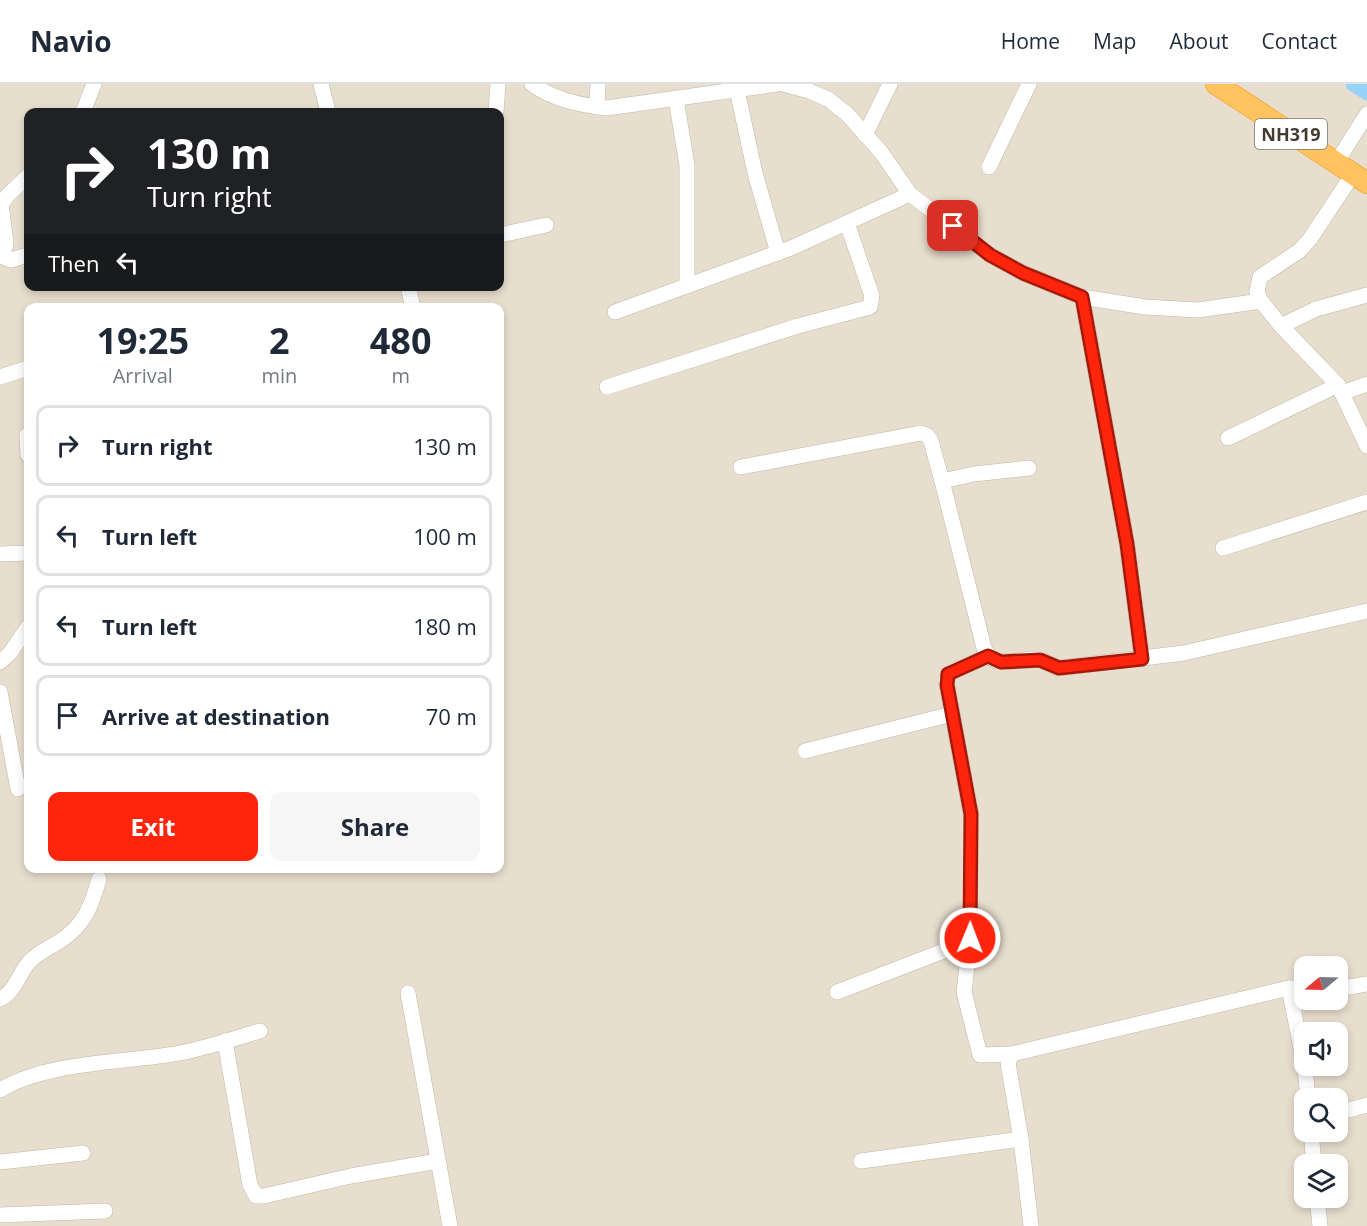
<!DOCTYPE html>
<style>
body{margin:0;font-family:"Open Sans",sans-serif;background:#f6f6f7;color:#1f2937;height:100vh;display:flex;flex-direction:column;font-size:22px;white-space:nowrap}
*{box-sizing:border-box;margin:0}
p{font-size:20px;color:#747a83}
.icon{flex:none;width:33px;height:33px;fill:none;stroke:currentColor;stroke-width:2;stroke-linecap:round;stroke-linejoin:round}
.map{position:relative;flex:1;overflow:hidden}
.panel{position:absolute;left:24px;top:219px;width:480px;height:570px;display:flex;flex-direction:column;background:#fff;border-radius:12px;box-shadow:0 3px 9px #0003}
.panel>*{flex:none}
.top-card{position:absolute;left:24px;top:24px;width:480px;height:183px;border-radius:12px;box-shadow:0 3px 9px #0003;background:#202124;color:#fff;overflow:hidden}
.needle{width:39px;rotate:251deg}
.fabs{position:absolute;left:1294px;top:872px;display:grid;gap:12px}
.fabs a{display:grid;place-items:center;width:54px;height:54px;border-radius:12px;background:#fff;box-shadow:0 3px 9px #0003;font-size:30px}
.pin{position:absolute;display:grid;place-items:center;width:51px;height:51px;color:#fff;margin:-26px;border-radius:12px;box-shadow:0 3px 9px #0006}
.me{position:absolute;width:66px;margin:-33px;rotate:1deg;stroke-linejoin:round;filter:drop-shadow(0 0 4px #0008)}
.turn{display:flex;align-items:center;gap:21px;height:126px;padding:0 24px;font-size:27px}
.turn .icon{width:78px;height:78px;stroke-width:2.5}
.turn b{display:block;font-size:42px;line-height:51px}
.then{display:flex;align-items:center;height:57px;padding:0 24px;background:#0003;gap:12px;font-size:22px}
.eta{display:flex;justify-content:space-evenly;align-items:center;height:102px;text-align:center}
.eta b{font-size:36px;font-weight:700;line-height:42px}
.cta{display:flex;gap:12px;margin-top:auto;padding:12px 24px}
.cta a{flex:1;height:69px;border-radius:12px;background:#ff250c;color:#fff;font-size:24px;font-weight:700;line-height:69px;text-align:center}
.cta a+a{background:#f6f6f7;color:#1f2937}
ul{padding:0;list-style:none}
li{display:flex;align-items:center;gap:18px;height:81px;margin:0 12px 9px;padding:0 12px;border:3px solid #e0e1e3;border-radius:12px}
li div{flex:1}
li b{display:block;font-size:22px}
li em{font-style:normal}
header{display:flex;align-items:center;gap:36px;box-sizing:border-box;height:84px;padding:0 30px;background:#fff;border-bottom:2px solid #e0e1e3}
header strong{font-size:28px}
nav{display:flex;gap:33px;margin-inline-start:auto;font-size:21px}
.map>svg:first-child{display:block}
.residential{fill:#e8dece;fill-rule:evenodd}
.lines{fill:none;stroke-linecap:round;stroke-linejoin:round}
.canal{stroke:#95d4f8;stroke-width:15}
.minor-casing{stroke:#c1b7a6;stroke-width:16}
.highway-casing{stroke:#ef991f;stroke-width:22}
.minor{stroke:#fff;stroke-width:15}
.highway{stroke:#ffc360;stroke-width:21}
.route-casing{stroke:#a61808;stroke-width:15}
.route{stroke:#ff250c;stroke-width:10}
.labels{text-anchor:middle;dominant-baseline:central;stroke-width:4.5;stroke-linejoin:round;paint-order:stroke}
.shield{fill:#fff;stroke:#7c766f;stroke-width:1.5}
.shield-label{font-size:18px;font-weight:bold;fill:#443c31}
</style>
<header>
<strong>Navio</strong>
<nav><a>Home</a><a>Map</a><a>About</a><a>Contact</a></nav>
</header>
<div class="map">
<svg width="1367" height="1142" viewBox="0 0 1367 1142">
<rect width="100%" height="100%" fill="#f3ede1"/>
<path class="residential" d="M 0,0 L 1367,0 L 1367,1142 L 0,1142 ZM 28,28 L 500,28 L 500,202 L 28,202 ZM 28,224 L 500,224 L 500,784 L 28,784 ZM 1305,882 L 1338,882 L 1338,915 L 1305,915 ZM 1305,948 L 1338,948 L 1338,981 L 1305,981 ZM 1305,1014 L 1338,1014 L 1338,1047 L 1305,1047 ZM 1305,1080 L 1338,1080 L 1338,1113 L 1305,1113 Z"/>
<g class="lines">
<polyline class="canal" points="1353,0 1367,9"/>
<g class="minor-casing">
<g id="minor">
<polyline points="321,0 328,28"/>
<path d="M 532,0 C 554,16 580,21 607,24 L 777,0"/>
<polyline points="783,0 809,7 828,15 847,30 881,68 910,110 990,171 1023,189 1082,213 1145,223 1198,226 1261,217"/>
<polyline points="737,6 755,89 778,169"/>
<polyline points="676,15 687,81 687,202"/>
<polyline points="597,23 598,0"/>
<polyline points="83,28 94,0"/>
<polyline points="496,28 498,0"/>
<polyline points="865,51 890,0"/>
<polyline points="1336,79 1367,30"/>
<polyline points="989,83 1029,0"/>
<polyline points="1353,90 1310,155 1299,167 1260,193 1257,208 1261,217 1281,242 1338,301 1367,362"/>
<polyline points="500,151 546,141"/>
<polyline points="0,170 5,164 6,159 1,121 7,112 28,92"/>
<polyline points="0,172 11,176 28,171"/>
<polyline points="408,202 413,224"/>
<polyline points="1082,213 1127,460 1142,575"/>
<polyline points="615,228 791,164 910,110"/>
<polyline points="1281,242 1316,225 1367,211"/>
<polyline points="0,293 28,284"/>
<polyline points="607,303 798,242 870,223 872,212 847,139"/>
<polyline points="1342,309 1367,300"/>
<polyline points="27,351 28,371"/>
<polyline points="1228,354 1338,301"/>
<path d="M 741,383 L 921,349 L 927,351 L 931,357 L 942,397 L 984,564 C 993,587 1019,574 1037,575 C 1046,576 1051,583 1059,584 L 1184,569 L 1367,527"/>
<polyline points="942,397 974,390 1029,384"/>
<polyline points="1223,464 1367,418"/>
<polyline points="0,470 28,469"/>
<polyline points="0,578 10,569 28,543"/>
<polyline points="0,608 18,705"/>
<polyline points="805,667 952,630"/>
<polyline points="970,856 964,908 980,971 1012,970"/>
<polyline points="1289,904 1305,984 1308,1014"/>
<polyline points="1338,905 1367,900"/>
<polyline points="837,908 967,858 971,854 971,730 946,596 951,588 988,572"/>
<polyline points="408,909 450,1142"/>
<path d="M 0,915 C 15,908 18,891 29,878 C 37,869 49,864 60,857 C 84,842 92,821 99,795"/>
<polyline points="225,957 250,1101 256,1112 264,1112 351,1092 438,1077"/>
<path d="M 0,1006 C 47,977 126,979 180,969 C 207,964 233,955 260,947"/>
<polyline points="1349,1026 1367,1021"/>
<polyline points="1311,1047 1314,1080"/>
<polyline points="861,1077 1021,1055"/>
<polyline points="0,1078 83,1069"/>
<polyline points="1317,1113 1320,1142"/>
<polyline points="0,1131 105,1127"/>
<polyline points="1031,1142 1021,1055 1008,979 1012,970 1289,904 1305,905"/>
</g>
</g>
<g class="highway-casing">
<polyline id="highway" points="1216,0 1367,99"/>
</g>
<use href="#minor" class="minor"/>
<use href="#highway" class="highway"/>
</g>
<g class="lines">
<g class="route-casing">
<polyline id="route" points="953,142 990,171 1023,189 1082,213 1127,460 1142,575 1059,584 1040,576 1001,578 988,572 948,590 947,601 971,730 970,854"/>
</g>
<use href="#route" class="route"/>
</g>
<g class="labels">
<rect class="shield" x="1255" y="35" width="72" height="30" rx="4.5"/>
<g class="shield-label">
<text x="1291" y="50">NH319</text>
</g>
</g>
</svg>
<div class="fabs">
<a><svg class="needle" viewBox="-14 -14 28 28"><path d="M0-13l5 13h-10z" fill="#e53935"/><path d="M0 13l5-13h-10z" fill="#747a83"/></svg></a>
<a><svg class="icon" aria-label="sound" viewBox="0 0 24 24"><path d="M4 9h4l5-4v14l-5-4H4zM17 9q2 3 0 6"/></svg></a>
<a><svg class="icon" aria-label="search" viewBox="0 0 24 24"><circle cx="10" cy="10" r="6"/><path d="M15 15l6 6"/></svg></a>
<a><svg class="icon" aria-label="layers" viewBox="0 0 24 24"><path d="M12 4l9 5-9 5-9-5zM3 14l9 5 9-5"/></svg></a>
</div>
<div class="pin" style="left:953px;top:142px;background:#d93025"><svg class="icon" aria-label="arrive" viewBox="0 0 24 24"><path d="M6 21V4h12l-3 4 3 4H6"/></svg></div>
<svg class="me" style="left:970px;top:854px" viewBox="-20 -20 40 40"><circle r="17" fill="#ff250c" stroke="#fff" stroke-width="3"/><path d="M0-11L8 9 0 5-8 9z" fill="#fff"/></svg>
<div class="top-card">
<div class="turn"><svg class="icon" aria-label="right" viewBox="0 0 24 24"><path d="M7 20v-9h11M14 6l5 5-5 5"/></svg><div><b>130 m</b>Turn right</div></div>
<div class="then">Then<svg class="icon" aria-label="left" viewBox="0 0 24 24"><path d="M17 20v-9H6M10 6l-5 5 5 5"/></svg></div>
</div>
<section class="panel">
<div class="eta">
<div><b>19:25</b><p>Arrival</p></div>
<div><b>2</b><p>min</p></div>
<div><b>480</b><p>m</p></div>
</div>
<ul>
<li><svg class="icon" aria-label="right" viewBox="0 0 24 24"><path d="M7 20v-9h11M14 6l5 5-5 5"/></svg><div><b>Turn right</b></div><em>130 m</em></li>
<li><svg class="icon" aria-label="left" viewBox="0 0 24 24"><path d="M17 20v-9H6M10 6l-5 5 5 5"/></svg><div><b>Turn left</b></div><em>100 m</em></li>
<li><svg class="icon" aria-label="left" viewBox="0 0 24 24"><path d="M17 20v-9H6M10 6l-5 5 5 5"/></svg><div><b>Turn left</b></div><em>180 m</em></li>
<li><svg class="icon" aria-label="arrive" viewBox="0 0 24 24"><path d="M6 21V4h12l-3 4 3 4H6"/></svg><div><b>Arrive at destination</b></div><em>70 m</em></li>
</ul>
<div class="cta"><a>Exit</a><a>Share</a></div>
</section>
</div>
